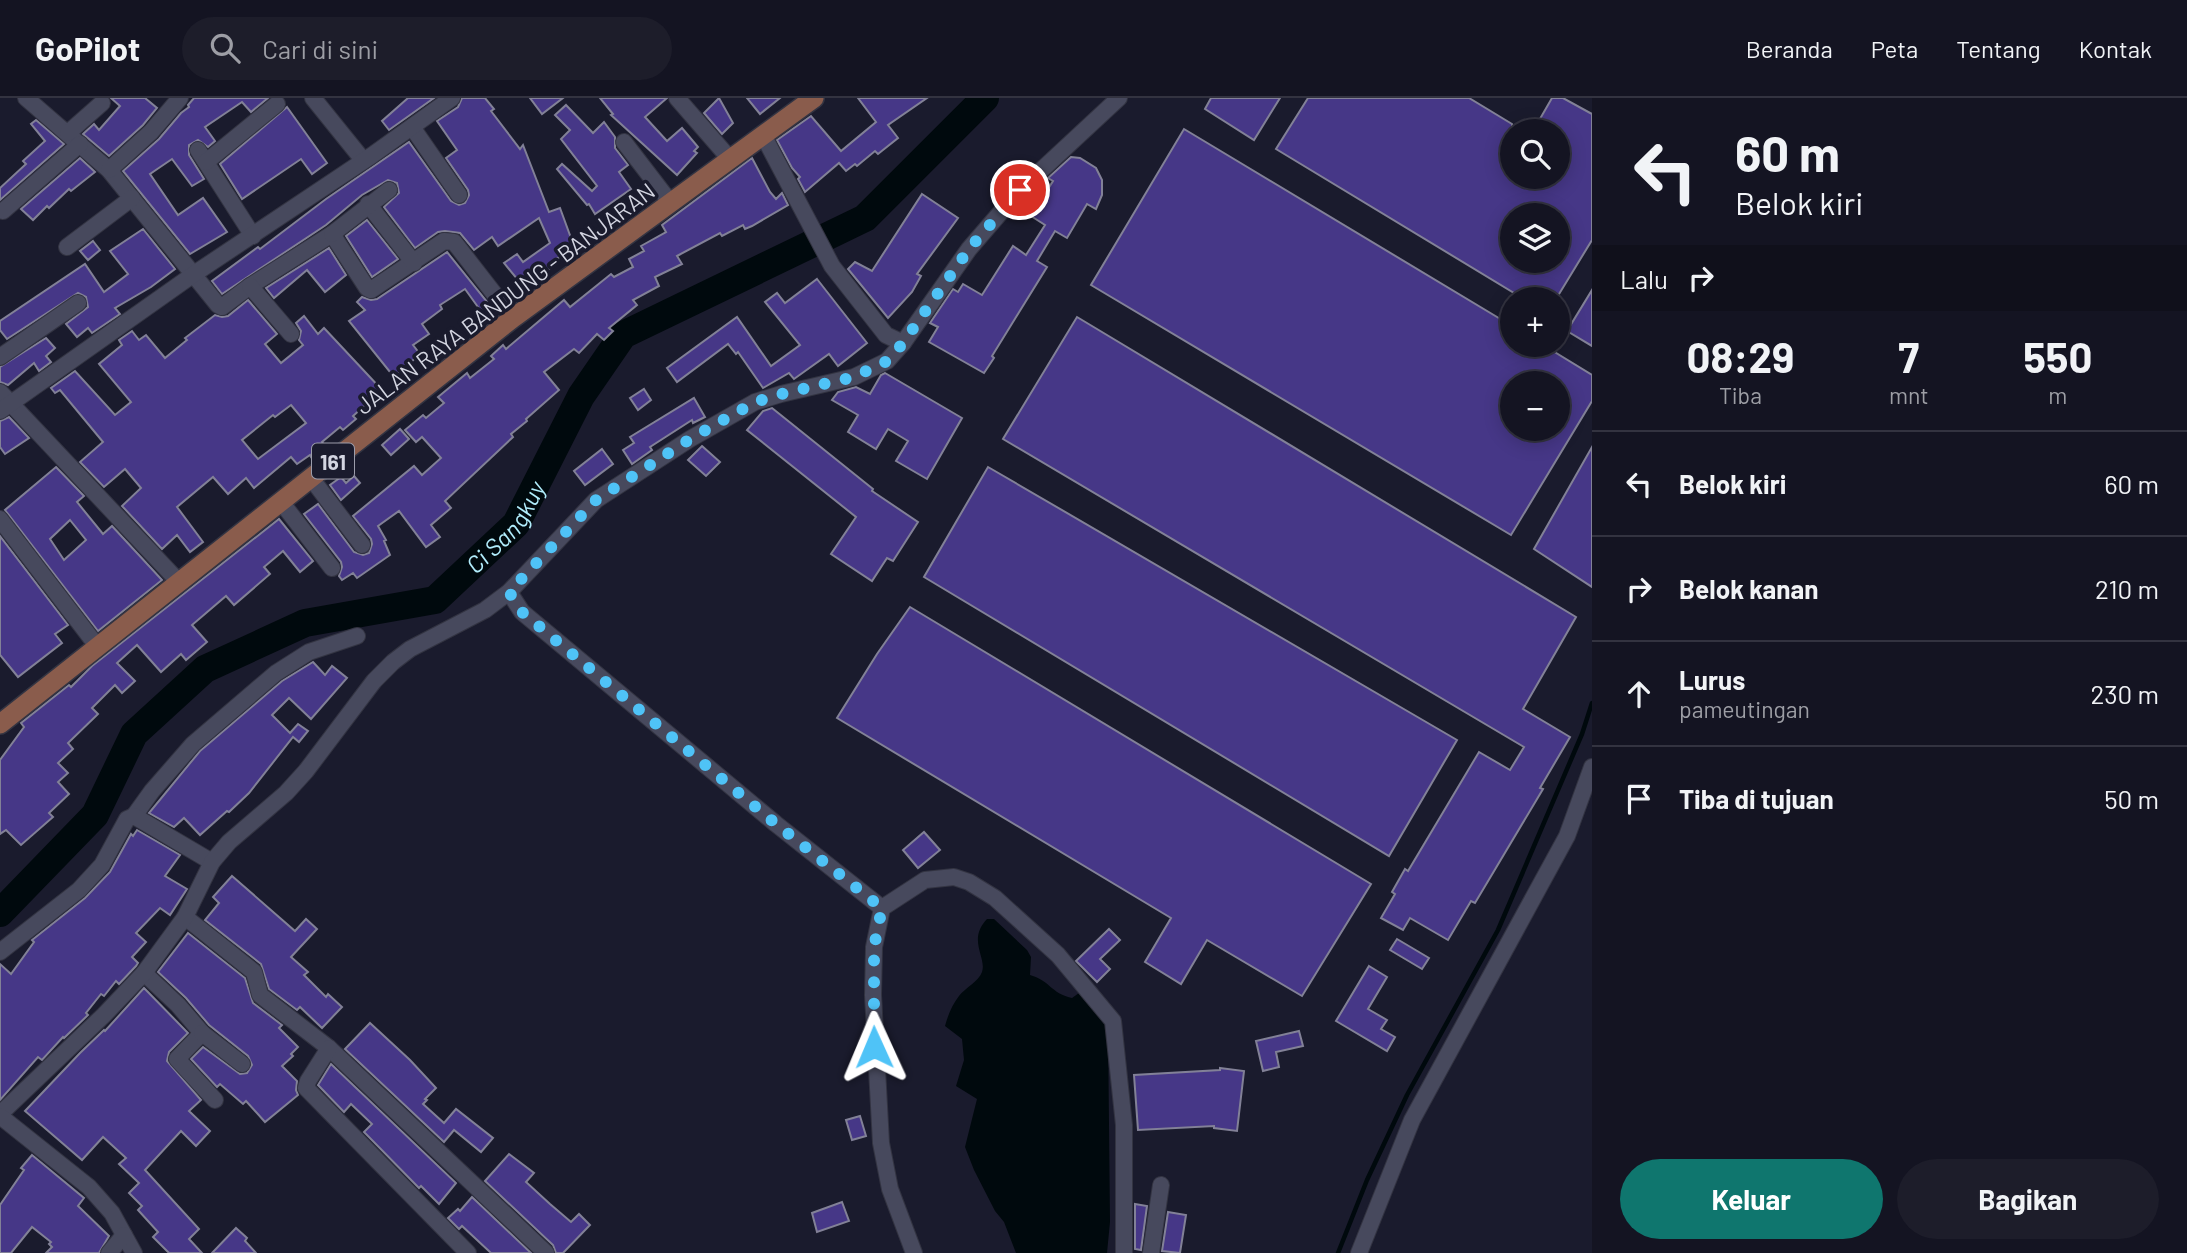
<!DOCTYPE html>
<html lang="id">
<meta charset="utf-8">
<style>
body{margin:0;font-family:Barlow,sans-serif;background:#1d1d2a;color:#f1f3f6;height:100vh;display:flex;flex-direction:column;font-size:26px;white-space:nowrap}
*{box-sizing:border-box;margin:0}
p{font-size:23px;color:#9d9ea5}
.icon{flex:none;width:38px;height:38px;fill:none;stroke:currentColor;stroke-width:2;stroke-linecap:round;stroke-linejoin:round}
.map{position:relative;flex:1;overflow:hidden}
.side{display:flex;flex-direction:column;background:#141422;width:595px}
.side>*{flex:none}
.banner{background:#141422;color:#f1f3f6;overflow:hidden}
.buttons{position:absolute;left:1500px;top:21px;display:grid;gap:14px}
.buttons a{display:grid;place-items:center;width:70px;height:70px;border-radius:50%;background:#141422;box-shadow:0 4px 18px #0003,0 0 0 2px #333340;font-size:35px}
.pin{position:absolute;display:grid;place-items:center;width:60px;height:60px;color:#fff;margin:-30px;border:4px solid #fff;border-radius:50%;box-shadow:0 2px 7px #0007}
.me{position:absolute;width:77px;margin:-38px;rotate:359deg;stroke-linejoin:round;filter:drop-shadow(0 0 5px #0008)}
.turn{display:flex;align-items:center;gap:24px;height:147px;padding:0 28px;font-size:32px}
.turn .icon{width:91px;height:91px;stroke-width:2.5}
.turn b{display:block;font-size:49px;line-height:60px}
.then{display:flex;align-items:center;height:66px;padding:0 28px;background:#0003;gap:14px;font-size:26px}
.eta{display:flex;justify-content:space-evenly;align-items:center;height:119px;text-align:center}
.eta b{font-size:42px;font-weight:700;line-height:49px}
.cta{display:flex;gap:14px;margin-top:auto;padding:14px 28px}
.cta a{flex:1;height:80px;border-radius:42px;background:#0f766e;color:#fff;font-size:28px;font-weight:700;line-height:80px;text-align:center}
.cta a+a{background:#1d1d2a;color:#f1f3f6}
ul{padding:0;list-style:none}
li{display:flex;align-items:center;gap:21px;height:105px;padding:0 28px;border-top:2px solid #333340}
li div{flex:1}
li b{display:block;font-size:26px}
li em{font-style:normal}
header{display:flex;align-items:center;gap:42px;box-sizing:border-box;height:98px;padding:0 35px;background:#141422;border-bottom:2px solid #333340}
header strong{font-size:33px}
nav{display:flex;gap:38px;margin-inline-start:auto;font-size:24px}
.search{width:490px;height:63px;background:#1d1d2a;display:flex;align-items:center;gap:18px;box-sizing:border-box;padding:0 24px;border-radius:38px;color:#9d9ea5;font-size:26px}
main{display:flex;flex:1;min-height:0}
.map>svg:first-child{display:block}
.water{fill:#00090d}
.lines{fill:none;stroke-linecap:round;stroke-linejoin:round}
.stream{stroke:#00090d;stroke-width:4.5}
.river{stroke:#00090d;stroke-width:28}
.building{fill:#463787;stroke:#828197;stroke-width:2;fill-rule:evenodd}
.minor-casing{stroke:#333442;stroke-width:18}
.major-casing{stroke:#333442;stroke-width:22}
.minor{stroke:#47495d;stroke-width:16}
.major{stroke:#8a5c4c;stroke-width:19}
.route{stroke:#4fc3f7;stroke-width:12;stroke-dasharray:0 21.6}
.labels{text-anchor:middle;dominant-baseline:central;stroke-width:7;stroke-linejoin:round;paint-order:stroke}
.shield{fill:#1a1b2d;stroke:#9c9dab;stroke-width:2}
.shield-label{font-size:21px;font-weight:bold;fill:#d3d5e1}
.street-label{font-size:23px;fill:#d3d5e1;stroke:#1a1b2d}
.water-label{font-size:24px;font-style:italic;fill:#b1edfc;stroke:#1a1b2d}
</style>
<header>
<strong>GoPilot</strong>
<div class="search"><svg class="icon" aria-label="search" viewBox="0 0 24 24"><circle cx="10" cy="10" r="6"/><path d="M15 15l6 6"/></svg>Cari di sini</div>
<nav><a>Beranda</a><a>Peta</a><a>Tentang</a><a>Kontak</a></nav>
</header>
<main>
<div class="map">
<svg width="1592" height="1155" viewBox="0 0 1592 1155">
<rect width="100%" height="100%" fill="#1a1b2d"/>
<path class="water" d="M 987,821 L 994,821 L 1027,852 L 1031,859 L 1030,877 C 1051,883 1050,895 1072,900 L 1079,895 L 1101,918 L 1108,930 L 1110,1124 L 1107,1155 L 1016,1155 L 1004,1124 L 995,1113 L 974,1072 L 965,1049 L 977,1001 L 956,988 L 964,962 L 962,941 L 945,928 C 948,917 952,907 959,898 C 965,890 979,883 982,874 C 987,860 967,842 987,821 Z"/>
<g class="lines">
<polyline class="stream" points="1338,1155 1367,1082 1407,997 1498,832 1582,636 1592,605"/>
<path class="river" id="s1" d="M 0,815 L 95,717 L 134,636 L 205,571 L 305,525 L 435,502 L 516,426 L 581,298 L 623,237 L 865,120 L 985,0"/>
</g>
<g class="building">
<polygon points="111,0 145,0 157,10 143,27 109,58 83,36 94,26 99,32 120,8"/>
<polygon points="194,0 268,0 251,14 242,4 205,29 215,43 208,49 198,42 189,47 189,57 204,81 192,88 172,61 150,76 178,117 203,100 227,134 190,156 123,73 159,41 181,15 189,9 188,7"/>
<polygon points="408,0 434,0 389,32 382,23"/>
<polygon points="462,0 485,0 494,11 491,13 520,51 523,47 549,114 560,110 575,151 554,162 556,166 533,183 532,180 522,187 504,165 517,156 523,164 550,145 539,120 498,148 492,139 474,152 460,135 445,133 438,134 415,150 384,109 399,95 397,85 388,82 362,97 326,127 222,196 212,183 258,149 260,151 326,101 409,44 451,103 459,107 465,105 469,97 468,92 446,60 457,52 437,23 458,9"/>
<polygon points="530,0 563,0 542,16"/>
<polygon points="600,0 667,0 645,19 667,43 682,30 698,49 694,53 697,55 677,77 611,17 613,16"/>
<polygon points="719,0 733,25 722,36 704,15"/>
<polygon points="747,0 780,0 760,16"/>
<polygon points="858,0 927,0 888,27 898,40 878,56 875,53 857,68 855,66 846,73 839,65 805,94 798,81 800,79 792,70 777,42 811,18 841,53 876,24"/>
<polygon points="1211,0 1280,0 1254,42 1205,11"/>
<path d="M 1308,0 L 1469,0 L 1512,26 L 1512,79 L 1558,79 L 1558,33 L 1533,33 L 1552,0 L 1563,0 L 1592,16 L 1592,142 L 1556,201 L 1524,201 L 1276,51 ZM 1512,117 L 1558,117 L 1558,163 L 1512,163 Z"/>
<polygon points="566,7 593,35 604,24 615,39 615,50 628,67 619,74 631,91 595,116 589,106 587,107 557,71 562,66 592,93 597,88 561,41 570,32 555,17"/>
<polygon points="287,9 327,65 312,76 301,61 242,101 220,66"/>
<polygon points="36,22 64,46 0,102 0,90 26,66 23,63 45,43 31,26"/>
<path d="M 1184,31 L 1512,228 L 1512,247 L 1543,247 L 1592,277 L 1592,303 L 1511,437 L 1091,187 ZM 1512,285 L 1558,285 L 1558,331 L 1512,331 Z"/>
<polygon points="1071,59 1080,60 1096,70 1102,82 1102,97 1096,111 1087,106 1067,140 1055,133 1037,163 1047,169 992,258 994,260 984,275 929,244 938,229 930,225 953,191 958,194 963,186 982,197 1013,148 1026,157 1045,127 1031,118 1053,83 1048,80"/>
<polygon points="80,60 95,74 71,93 69,91 49,110 47,108 33,122 21,111"/>
<polygon points="752,60 770,94 776,101 782,95 788,107 752,128 745,131 743,127 722,138 720,135 677,158 682,166 655,179 659,188 633,202 637,207 609,230 613,233 604,242 597,236 579,255 574,251 544,274 559,292 526,321 527,323 511,336 513,339 445,403 451,410 431,427 440,439 426,449 399,413 378,428 386,442 384,443 390,457 357,480 353,475 342,482 339,478 342,469 341,464 304,416 318,406 354,454 363,457 369,455 372,446 371,441 353,418 414,368 422,377 441,360 422,339 416,344 405,332 423,317 426,320 444,305 438,299 467,275 470,280 494,261 491,258 503,247 506,251 564,202 570,209 611,176 614,179 633,169 629,161 644,153 641,148 666,134 662,127"/>
<polygon points="922,96 958,120 917,176 921,178 912,194 888,220 848,171 855,164 872,173"/>
<polygon points="367,122 398,161 372,179 346,138"/>
<polygon points="143,131 175,171 151,189 115,210 120,216 92,235 88,230 77,239 66,226 88,209 86,199 78,195 7,241 0,232 0,223 85,166 104,194 128,176 110,153"/>
<polygon points="93,143 100,152 88,162 80,153"/>
<polygon points="329,150 346,177 325,194 307,172 274,200 266,190"/>
<polygon points="447,154 492,210 483,216 465,191 440,207 442,211 422,226 429,236 413,247 420,256 394,279 349,223 365,212 357,204 362,199 371,202 377,201"/>
<polygon points="817,181 867,245 838,268 829,256 794,281 789,275 763,290 738,254 736,256 728,246 677,284 667,270 737,219 771,268 800,247 765,204 777,195 785,205"/>
<polygon points="1592,192 1592,248 1567,233"/>
<path d="M 248,202 L 277,236 L 265,246 L 281,265 L 303,247 L 299,242 L 301,233 L 296,225 L 304,218 L 318,236 L 324,230 L 382,292 L 353,318 L 356,321 L 343,332 L 340,329 L 322,344 L 325,348 L 311,359 L 310,357 L 297,366 L 291,359 L 254,390 L 246,380 L 228,396 L 213,379 L 177,409 L 203,444 L 190,454 L 177,437 L 162,451 L 122,408 L 141,390 L 125,371 L 104,389 L 80,364 L 103,344 L 60,292 L 55,295 L 51,290 L 75,273 L 115,317 L 131,304 L 99,266 L 122,247 L 119,242 L 132,233 L 139,242 L 146,237 L 165,260 L 187,242 L 185,240 L 215,217 L 222,219 L 228,218 ZM 291,307 L 306,325 L 258,361 L 242,342 L 273,317 L 275,319 Z"/>
<polygon points="1077,219 1576,519 1523,611 1570,639 1540,690 1543,691 1475,805 1471,803 1448,842 1410,820 1403,832 1381,820 1395,796 1392,794 1405,771 1408,773 1479,654 1510,672 1524,649 1003,341"/>
<polygon points="46,240 55,250 46,258 51,264 39,273 34,265 8,287 0,284 0,269"/>
<polygon points="885,275 962,320 927,381 896,363 908,343 888,331 876,351 848,334 858,317 832,302 838,294 856,289 870,296 881,277"/>
<polygon points="644,291 651,302 638,312 630,300"/>
<polygon points="694,300 705,319 693,325 692,322 650,349 652,352 632,366 623,352 634,345 630,339"/>
<polygon points="772,310 873,391 872,393 918,424 893,463 887,460 872,483 831,456 856,419 747,332 763,313"/>
<polygon points="9,319 29,340 5,356 0,349 0,323"/>
<polygon points="400,331 409,341 391,357 382,347"/>
<polygon points="702,348 720,364 706,378 688,362"/>
<polygon points="1592,349 1592,489 1534,451"/>
<polygon points="602,351 613,366 585,387 574,373"/>
<path d="M 56,369 L 84,398 L 77,404 L 103,436 L 112,428 L 162,482 L 98,533 L 5,412 ZM 70,422 L 86,442 L 64,462 L 50,441 Z"/>
<polygon points="988,369 1457,642 1389,758 924,479"/>
<polygon points="354,378 360,385 341,402 330,387 341,379 346,385"/>
<polygon points="279,421 313,463 300,474 283,453 264,469 270,476 234,507 226,498 192,527 207,544 186,562 181,556 161,574 137,547 117,565 135,583 122,595 115,587 92,610 98,616 68,645 73,651 58,665 68,675 58,684 69,696 49,715 53,719 21,747 6,732 0,736 0,662 24,629 21,625 69,587 71,589 92,568"/>
<polygon points="0,438 68,527 55,536 62,545 18,579 0,557"/>
<polygon points="910,509 1371,786 1302,898 1207,842 1181,886 1145,864 1171,820 837,620 877,556"/>
<polygon points="313,564 325,577 332,568 347,580 311,621 289,600 272,617 290,635 298,626 308,633 299,644 293,639 249,695 229,714 227,713 200,737 184,720 174,729 149,715 200,653 282,583"/>
<polygon points="137,732 180,757 165,778 187,791 170,817 160,810 136,835 146,844 132,859 138,865 136,868 119,886 116,883 104,898 101,896 86,915 88,917 64,940 63,939 42,962 38,959 0,1002 0,866 11,876 34,844 32,842 85,800 110,774 131,736 133,738"/>
<polygon points="924,734 940,752 918,770 903,752"/>
<polygon points="232,778 295,833 306,821 317,831 291,859 308,874 304,877 326,899 328,896 342,909 322,930 300,909 297,912 269,891 261,866 205,822 219,805 213,799"/>
<polygon points="1109,831 1120,842 1100,861 1110,871 1097,884 1076,863"/>
<polygon points="188,835 245,880 253,905 282,927 279,930 298,949 291,956 293,958 282,968 297,983 296,992 298,997 265,1024 246,1003 243,1006 220,986 217,989 191,961 203,949 240,976 247,975 252,967 248,958 209,927 186,900 158,874"/>
<polygon points="1397,841 1429,860 1422,871 1390,852"/>
<polygon points="1369,868 1387,879 1368,911 1387,922 1381,931 1395,939 1387,953 1336,923"/>
<polygon points="144,890 188,935 169,954 167,963 201,1002 189,1013 210,1033 196,1048 181,1033 145,1072 199,1131 189,1141 202,1155 169,1155 153,1139 158,1134 138,1112 142,1108 129,1095 139,1085 119,1066 126,1060 103,1039 82,1062 25,1013 80,955 104,932 105,933"/>
<polygon points="370,925 410,962 436,990 425,1001 427,1002 423,1006 444,1025 456,1011 493,1040 481,1054 454,1032 444,1044 345,951"/>
<polygon points="1299,933 1303,948 1276,954 1279,969 1263,973 1256,943"/>
<polygon points="331,966 456,1085 439,1106 421,1088 419,1090 364,1034 372,1026 351,1006 344,1014 318,987"/>
<polygon points="1220,970 1244,973 1237,1033 1214,1030 1214,1028 1138,1032 1134,977 1220,972"/>
<polygon points="860,1018 866,1038 852,1042 846,1022"/>
<polygon points="509,1056 534,1075 526,1084 550,1106 571,1124 579,1116 590,1127 563,1155 556,1155 553,1147 485,1083"/>
<polygon points="32,1057 84,1100 78,1108 109,1138 99,1155 46,1155 52,1149 49,1146 51,1144 32,1129 11,1155 0,1155 0,1107 24,1072 21,1070"/>
<polygon points="472,1099 531,1155 491,1155 462,1128 459,1131 448,1120 458,1111 460,1113"/>
<polygon points="842,1104 849,1123 817,1134 812,1115"/>
<polygon points="1135,1106 1147,1108 1141,1152 1135,1151"/>
<polygon points="1168,1114 1186,1117 1180,1155 1162,1153"/>
<polygon points="236,1130 247,1140 245,1143 256,1155 212,1155"/>
</g>
<g class="lines">
<g class="minor-casing">
<g id="minor">
<polyline points="26,0 109,72 218,207 222,209 250,188 332,136 367,190 371,192 444,143 454,144 513,220"/>
<polyline points="313,0 363,62"/>
<polyline points="677,0 730,61"/>
<polyline points="412,29 459,97"/>
<polyline points="68,35 102,5"/>
<polyline points="763,37 832,168 886,237 903,245"/>
<polyline points="624,44 670,104"/>
<polyline points="198,52 253,138 252,136"/>
<polyline points="206,64 277,6"/>
<polyline points="109,72 151,34 180,0"/>
<polyline points="368,106 414,165"/>
<polyline points="3,113 80,46"/>
<polyline points="332,136 389,92"/>
<polyline points="67,149 132,100"/>
<polyline points="250,188 291,236"/>
<polyline points="0,259 78,205"/>
<polyline points="0,294 179,484"/>
<polyline points="0,313 194,176 371,58 452,0"/>
<polyline points="311,380 362,447"/>
<polyline points="282,405 332,470"/>
<polyline points="0,421 97,548"/>
<polyline points="509,494 522,514 776,726 882,810"/>
<polyline points="134,718 152,693 193,646 276,575 309,554 357,538"/>
<polyline points="185,819 254,874 260,897 329,950 546,1155"/>
<polyline points="0,854 79,792 102,767 127,721 134,718 212,764"/>
<polyline points="144,875 178,907 202,935 177,961 215,1002"/>
<polyline points="202,935 242,966"/>
<polyline points="329,950 308,983 306,990 468,1155"/>
<polyline points="0,1016 104,917 144,875 185,819 212,764 229,744 286,695 306,673 374,583 393,564 410,551 485,512 509,494 596,402 690,341 755,304 781,296 854,279 887,263 903,245 969,151 1020,92 1119,0"/>
<polyline points="0,1018 89,1089 112,1115 134,1155"/>
<polyline points="109,1155 124,1137"/>
<polyline points="914,1155 890,1091 881,1045 873,897 874,849 882,810 925,782 954,779 969,784 995,800 1058,857 1113,923 1124,1027 1124,1155"/>
<polyline points="1151,1155 1161,1087"/>
<polyline points="1359,1155 1412,1022 1567,738 1592,669"/>
</g>
</g>
<g class="major-casing">
<polyline id="major" points="0,626 513,220 814,0"/>
</g>
<use href="#minor" class="minor"/>
<use href="#major" class="major"/>
</g>
<g class="lines">
<polyline class="route" points="874,949 874,849 882,810 776,726 522,514 509,494 596,402 690,341 755,304 781,296 854,279 887,263 903,245 969,151 1020,92"/>
</g>
<g class="labels">
<rect class="shield" x="312" y="345.5" width="42" height="35" rx="5"/>
<g class="shield-label">
<text x="333" y="363">161</text>
</g>
<g class="street-label">
<text transform="translate(505 200) rotate(-37)">JALAN RAYA BANDUNG - BANJARAN</text>
</g>
<g class="water-label">
<text stroke="none"><textPath href="#s1" startOffset="667">Ci Sangkuy</textPath></text>
</g>
</g>
</svg>
<div class="buttons">
<a><svg class="icon" aria-label="search" viewBox="0 0 24 24"><circle cx="10" cy="10" r="6"/><path d="M15 15l6 6"/></svg></a>
<a><svg class="icon" aria-label="layers" viewBox="0 0 24 24"><path d="M12 4l9 5-9 5-9-5zM3 14l9 5 9-5"/></svg></a>
<a>+</a>
<a>−</a>
</div>
<div class="pin" style="left:1020px;top:92px;background:#d93025"><svg class="icon" aria-label="arrive" viewBox="0 0 24 24"><path d="M6 21V4h12l-3 4 3 4H6"/></svg></div>
<svg class="me" style="left:874px;top:949px" viewBox="-20 -20 40 40"><path d="M0-17L14 15 0 8-14 15z" fill="#4fc3f7" stroke="#fff" stroke-width="4"/></svg>
</div>
<section class="side">
<div class="banner">
<div class="turn"><svg class="icon" aria-label="left" viewBox="0 0 24 24"><path d="M17 20v-9H6M10 6l-5 5 5 5"/></svg><div><b>60 m</b>Belok kiri</div></div>
<div class="then">Lalu<svg class="icon" aria-label="right" viewBox="0 0 24 24"><path d="M7 20v-9h11M14 6l5 5-5 5"/></svg></div>
</div>
<div class="eta">
<div><b>08:29</b><p>Tiba</p></div>
<div><b>7</b><p>mnt</p></div>
<div><b>550</b><p>m</p></div>
</div>
<ul>
<li><svg class="icon" aria-label="left" viewBox="0 0 24 24"><path d="M17 20v-9H6M10 6l-5 5 5 5"/></svg><div><b>Belok kiri</b></div><em>60 m</em></li>
<li><svg class="icon" aria-label="right" viewBox="0 0 24 24"><path d="M7 20v-9h11M14 6l5 5-5 5"/></svg><div><b>Belok kanan</b></div><em>210 m</em></li>
<li><svg class="icon" aria-label="ahead" viewBox="0 0 24 24"><path d="M12 20V5M6 11l6-6 6 6"/></svg><div><b>Lurus</b><p>pameutingan</p></div><em>230 m</em></li>
<li><svg class="icon" aria-label="arrive" viewBox="0 0 24 24"><path d="M6 21V4h12l-3 4 3 4H6"/></svg><div><b>Tiba di tujuan</b></div><em>50 m</em></li>
</ul>
<div class="cta"><a>Keluar</a><a>Bagikan</a></div>
</section>
</main>
